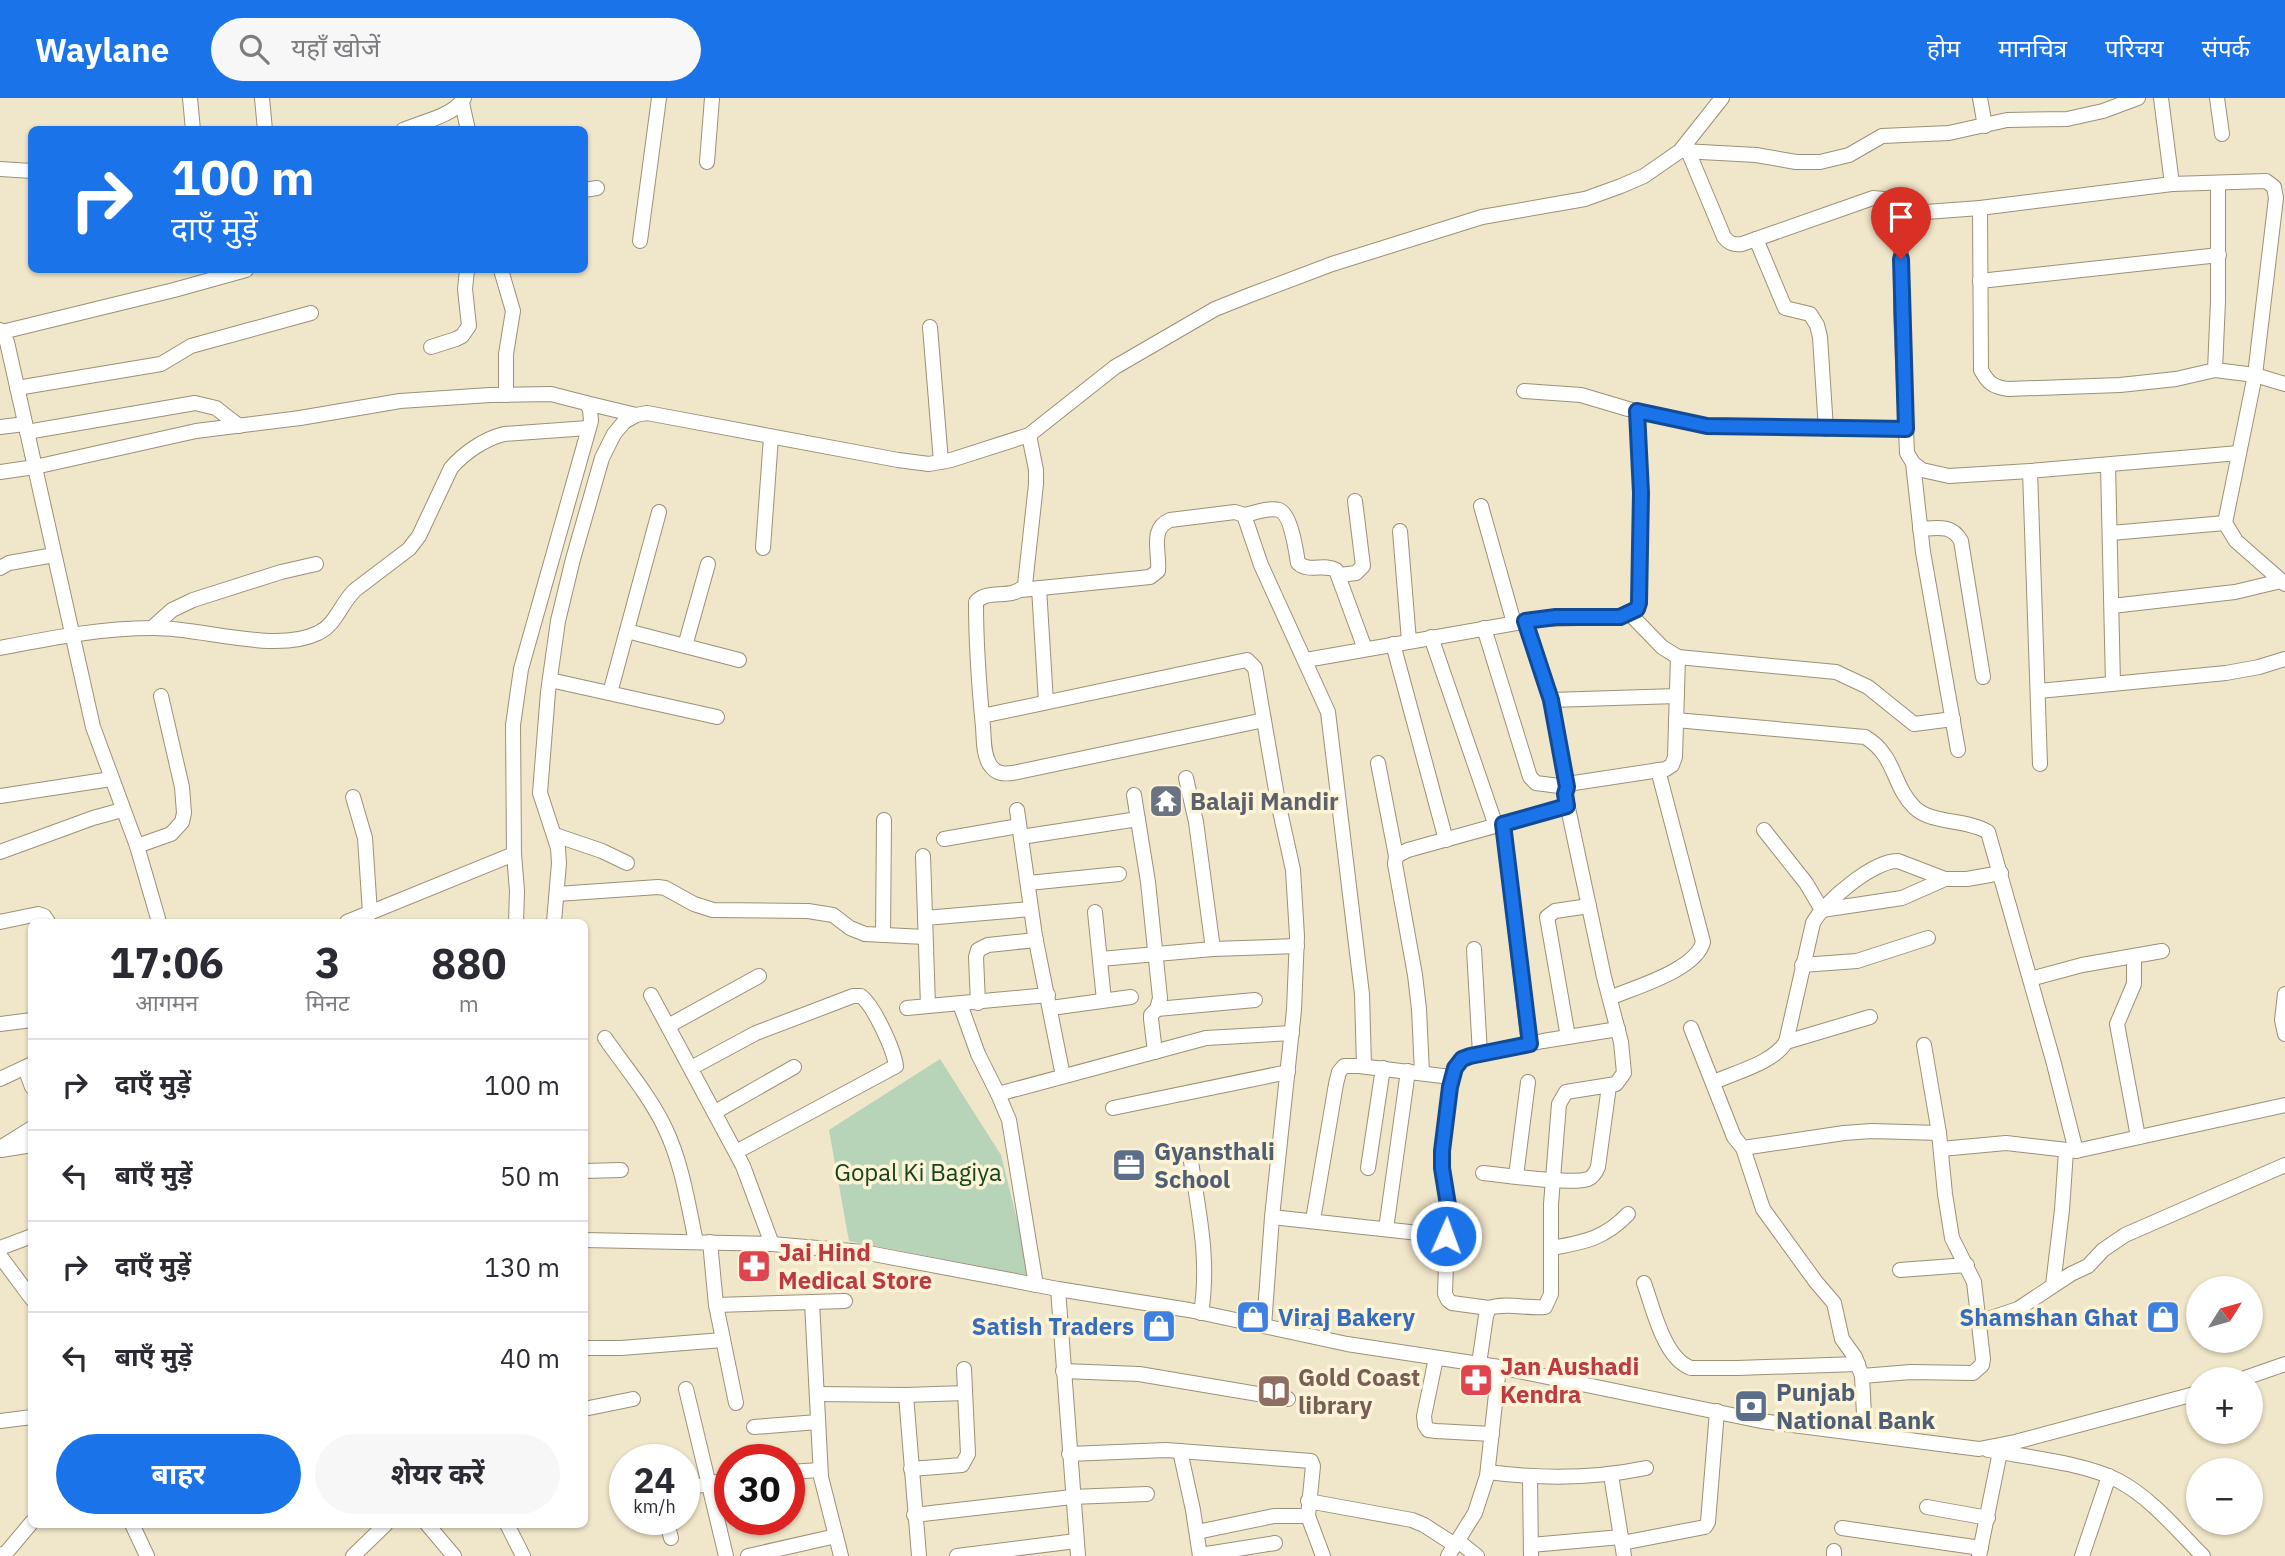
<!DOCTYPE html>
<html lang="hi">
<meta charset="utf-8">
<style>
body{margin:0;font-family:"IBM Plex Sans","Noto Sans Devanagari",sans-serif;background:#f7f7f7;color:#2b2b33;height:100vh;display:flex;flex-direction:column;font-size:26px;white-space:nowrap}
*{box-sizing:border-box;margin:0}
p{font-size:23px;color:#7c7c81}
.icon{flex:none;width:38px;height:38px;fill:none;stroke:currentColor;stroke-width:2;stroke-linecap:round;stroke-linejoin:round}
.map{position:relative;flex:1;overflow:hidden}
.drawer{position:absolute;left:28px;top:821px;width:560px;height:609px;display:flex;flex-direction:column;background:#fff;border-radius:10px;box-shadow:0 2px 5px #0004}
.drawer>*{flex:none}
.guide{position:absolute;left:28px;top:28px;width:560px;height:147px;border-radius:10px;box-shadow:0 2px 5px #0004;background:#1a73e8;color:#fff;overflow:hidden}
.needle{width:46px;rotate:53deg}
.fabs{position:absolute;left:2186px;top:1178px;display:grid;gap:14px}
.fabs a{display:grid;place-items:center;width:77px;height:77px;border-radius:50%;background:#fff;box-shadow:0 2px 5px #0004;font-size:35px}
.speed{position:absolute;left:609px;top:1346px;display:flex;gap:14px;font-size:35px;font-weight:700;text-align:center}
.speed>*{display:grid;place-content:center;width:91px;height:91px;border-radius:50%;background:#fff;box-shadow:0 2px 5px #0004;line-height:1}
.speed small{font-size:18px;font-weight:400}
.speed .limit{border:10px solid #d22;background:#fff;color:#111}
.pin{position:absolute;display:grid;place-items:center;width:60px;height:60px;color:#fff;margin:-72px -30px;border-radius:50% 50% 50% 0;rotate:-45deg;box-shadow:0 0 7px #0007}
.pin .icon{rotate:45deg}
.me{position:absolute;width:77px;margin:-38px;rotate:2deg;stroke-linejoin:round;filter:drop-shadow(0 0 5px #0008)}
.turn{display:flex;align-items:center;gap:24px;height:147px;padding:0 28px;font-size:32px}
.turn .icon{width:91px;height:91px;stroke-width:2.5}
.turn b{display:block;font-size:49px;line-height:60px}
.eta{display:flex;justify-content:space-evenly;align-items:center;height:119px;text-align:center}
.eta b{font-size:42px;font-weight:700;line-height:49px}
.action{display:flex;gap:14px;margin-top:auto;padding:14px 28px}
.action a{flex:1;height:80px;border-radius:42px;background:#1a73e8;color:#fff;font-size:28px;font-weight:700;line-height:80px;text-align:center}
.action a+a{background:#f7f7f7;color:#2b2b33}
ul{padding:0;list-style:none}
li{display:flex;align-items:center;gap:21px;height:91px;padding:0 28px;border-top:2px solid #e1e1e2}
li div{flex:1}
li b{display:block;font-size:26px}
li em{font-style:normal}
header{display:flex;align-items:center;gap:42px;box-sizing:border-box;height:98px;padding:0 35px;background:#1a73e8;color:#fff}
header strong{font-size:33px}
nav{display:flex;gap:38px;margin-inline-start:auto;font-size:24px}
.search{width:490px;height:63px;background:#f7f7f7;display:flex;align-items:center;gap:18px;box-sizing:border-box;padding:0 24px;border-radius:38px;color:#7c7c81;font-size:26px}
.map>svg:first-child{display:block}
.green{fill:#b7d3b8}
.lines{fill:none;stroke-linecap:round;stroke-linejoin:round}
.minor-casing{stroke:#9b9177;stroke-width:16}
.minor{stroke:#fff;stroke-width:14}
.route-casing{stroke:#114b97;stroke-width:18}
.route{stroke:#1a73e8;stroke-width:12}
.labels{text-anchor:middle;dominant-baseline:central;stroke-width:7;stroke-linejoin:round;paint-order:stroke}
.worship-label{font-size:24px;font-weight:bold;fill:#5b616d;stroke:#fdf3d6;text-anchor:start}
.service-label{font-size:24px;font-weight:bold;fill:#4e5e75;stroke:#fdf3d6;text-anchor:start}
.park-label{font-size:24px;fill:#16441d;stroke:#fdf3d6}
.health-label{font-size:24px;font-weight:bold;fill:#be3a42;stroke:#fdf3d6;text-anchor:start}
.shop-label{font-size:24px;font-weight:bold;fill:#366cbe;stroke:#fdf3d6;text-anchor:end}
.education-label{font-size:24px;font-weight:bold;fill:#785e54;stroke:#fdf3d6;text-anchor:start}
</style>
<header>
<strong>Waylane</strong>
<div class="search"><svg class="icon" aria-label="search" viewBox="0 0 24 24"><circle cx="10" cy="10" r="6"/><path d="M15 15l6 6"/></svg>यहाँ खोजें</div>
<nav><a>होम</a><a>मानचित्र</a><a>परिचय</a><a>संपर्क</a></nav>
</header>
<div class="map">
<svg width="2285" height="1458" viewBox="0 0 2285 1458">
<rect width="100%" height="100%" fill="#f0e6c9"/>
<polygon class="green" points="940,961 1001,1057 1031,1178 849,1143 829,1032"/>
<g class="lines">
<g class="minor-casing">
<g id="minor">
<polyline points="190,0 193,32"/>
<polyline points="262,0 265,32"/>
<polyline points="1980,0 1985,28"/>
<polyline points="2161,0 2172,86"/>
<polyline points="2217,0 2222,36"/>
<polyline points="462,5 468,32"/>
<path d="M 403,32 C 421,24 454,18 464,0"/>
<polyline points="1683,53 1756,57 1796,64 1820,64 1849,57 1882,38 1949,35 2007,22 2067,21 2103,13 2138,0"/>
<path d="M 1688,53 L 1724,139 C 1729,145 1733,147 1742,146 L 1873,100 L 1895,102 L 1912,115 L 1980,110 L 2172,86 L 2266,83 L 2274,89 L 2276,100 L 2255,277 L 2225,425 L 2236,443 L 2285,486"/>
<polyline points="707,64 712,0"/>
<polyline points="0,71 32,73"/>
<polyline points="584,92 597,90"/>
<path d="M 1980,110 L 1981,272 C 1988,285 1993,289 2008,291 L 2120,287 L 2176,281 L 2215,272 L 2255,277 L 2285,286"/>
<polyline points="1912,115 1901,134 1901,214 1907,355 1913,365 1922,372 1949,378 2030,373 2239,355"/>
<polyline points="1756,141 1785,210 1810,216 1817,227 1820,239 1826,331"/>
<polyline points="640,143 659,0"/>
<polyline points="501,172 513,213 506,256 506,297"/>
<polyline points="1980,183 2219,157"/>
<polyline points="930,229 941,364"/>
<polyline points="0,232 7,244 93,629 137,748 159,824"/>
<polyline points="2,234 174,192 246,172"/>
<polyline points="431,249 456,241 462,238 469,228 465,191 467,172"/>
<polyline points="2215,272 2218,203 2218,86"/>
<polyline points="17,290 161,266 191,248 311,215"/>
<polyline points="1524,293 1581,297 1628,311 1707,328 1906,331"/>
<polyline points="586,305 636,317"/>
<polyline points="0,329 25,326"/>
<polyline points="27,334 195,305 216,310 239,328"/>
<path d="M 1029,337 L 1036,372 L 1036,386 L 1025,487 C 1013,503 988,490 976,504 C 976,546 979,588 983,629 C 984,641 983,656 990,667 C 996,676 1003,676 1013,675 L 1264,622"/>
<polyline points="1913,365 1923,454 1958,652"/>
<polyline points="2108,367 2113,586"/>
<polyline points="2030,373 2040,666"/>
<polyline points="0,374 35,369 196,333 300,320 400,303 490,297 551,296 586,305 590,311 591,323 521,571 513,627 514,756 347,824"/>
<polyline points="1481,408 1514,525"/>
<path d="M 1244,417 C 1254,415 1270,409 1279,412 C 1291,416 1296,453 1298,465 C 1309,475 1324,465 1336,472 L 1365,551"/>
<path d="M 1920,431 C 1937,430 1952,426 1961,443 L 1983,579"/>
<polyline points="1400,433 1409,543"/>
<polyline points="2111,435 2225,425"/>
<polyline points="763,450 771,339"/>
<polyline points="0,470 9,465 54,457"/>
<polyline points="1340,477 1356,475 1363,468 1355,403"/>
<polyline points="1039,490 1046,604"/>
<path d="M 1021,492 L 1150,479 L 1158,473 C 1160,454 1149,431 1170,422 L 1235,414 L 1244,417 L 1261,467 L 1328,614 L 1362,896 L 1364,968"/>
<polyline points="2112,508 2235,494 2281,483"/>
<polyline points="1630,516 1662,549 1678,559 1836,574 1868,589 1914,626 1953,621"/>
<polyline points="152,530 172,512 193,502 281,474 316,466"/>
<polyline points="1484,530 1530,679 1536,685 1567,689 1551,602 1525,523"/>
<polyline points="627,533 739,562"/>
<polyline points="1431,539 1496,728"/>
<polyline points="1393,546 1446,742"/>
<polyline points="685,548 708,466"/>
<path d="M 0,550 C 51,540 101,530 153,530 C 200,529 275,556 318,535 C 336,527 341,505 355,492 L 409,451 L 419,438 L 451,370 C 464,355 484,341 504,336 L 588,330"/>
<path d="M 1306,562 L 1540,521 L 1620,519 C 1630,516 1635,514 1639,505 L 1641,395 L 1637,313"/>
<polyline points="550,582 717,619"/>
<polyline points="2039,593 2226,575 2259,569 2285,561"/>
<polyline points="610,595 659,414"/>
<polyline points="1551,602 1677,598"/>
<polyline points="982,618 1242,563 1247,562 1255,570 1278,704 1293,772 1297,838 1294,912 1272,1119 1264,1228"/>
<path d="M 1676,622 L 1865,639 C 1896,657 1892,688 1915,710 C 1932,726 1967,721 1988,734 L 2053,962 L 2076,1053"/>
<polyline points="1378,665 1396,758"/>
<polyline points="1186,680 1196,724 1213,851"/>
<polyline points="1134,697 1148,784 1160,900 1157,911 1151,917 1151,921 1155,954"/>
<polyline points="0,698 111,681"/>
<polyline points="353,699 365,740 370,815"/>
<polyline points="1017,712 1035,838 1063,978"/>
<polyline points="1503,726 1529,946"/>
<polyline points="1764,732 1806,785 1822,812 1902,800 1945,781"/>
<polyline points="555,737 602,753 627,765"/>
<polyline points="1021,739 1138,721"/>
<polyline points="944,741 1019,728"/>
<polyline points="137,748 171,736 182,724 184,715 182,689 161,598"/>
<polyline points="0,754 93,720 122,712"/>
<polyline points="514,756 517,793 516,824"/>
<polyline points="923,758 928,908"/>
<polyline points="1028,785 1119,776"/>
<polyline points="557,796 658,789 665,790 694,806 713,812 808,813 833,817 850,830 865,836 925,839"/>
<polyline points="1095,814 1104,902"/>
<polyline points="925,820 1031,811"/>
<polyline points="0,824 38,816 44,818 48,824"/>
<polyline points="554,824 559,765 558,750 540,695 548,594 558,523 573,461 602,360 614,336 624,324 636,317 647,315 898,362 929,366 951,362 1029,337 1115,269 1215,211 1250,197 1332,166 1482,119 1585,101 1621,88 1644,78 1680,53 1722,0"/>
<polyline points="883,837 884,722"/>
<polyline points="1474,851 1480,956"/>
<polyline points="2134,858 2134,886 2117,926 2138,1039"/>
<polyline points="1100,861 1213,851 1297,848"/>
<polyline points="1802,867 1857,863 1928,840"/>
<polyline points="2030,881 2082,867 2162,853"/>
<polyline points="2285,896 2282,922 2285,936"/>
<polyline points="651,897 743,1068 772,1146"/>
<path d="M 1610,900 C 1635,889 1696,872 1703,844 L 1658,672"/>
<polyline points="978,905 976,859 978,852 988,847 1036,842"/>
<polyline points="960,906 978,956 998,996"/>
<polyline points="907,910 1048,897"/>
<polyline points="1051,910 1131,899"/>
<polyline points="1157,911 1255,902"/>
<polyline points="0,926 32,922"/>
<polyline points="668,928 759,878"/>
<polyline points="1691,930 1734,1039 1743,1050 1844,1035 1872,1033 1939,1035"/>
<polyline points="1568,939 1547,819 1555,813 1589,808"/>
<path d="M 605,940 C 625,969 650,998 665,1030 C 682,1065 688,1106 696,1144"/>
<polyline points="1786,944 1870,919"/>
<polyline points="25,970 32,989"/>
<path d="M 691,970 L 756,935 L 853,898 L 861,898 C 874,908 894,952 896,968 L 736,1054"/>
<polyline points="1422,975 1419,911 1415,877 1395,766 1396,758 1408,752 1567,708"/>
<polyline points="0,981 32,966"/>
<path d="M 1714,984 C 1736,974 1773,965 1786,944 L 1813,825 C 1824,804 1874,762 1898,763 L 1945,781 L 1967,781 L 2001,775"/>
<polyline points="1113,1010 1288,974"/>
<polyline points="715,1014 794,969"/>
<polyline points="0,1050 32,1030"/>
<polyline points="1743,1050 1763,1111 1816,1184 1834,1205 1842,1241 1855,1259 1862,1278 1865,1336"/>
<polyline points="1941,1051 2006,1045 2076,1053 2285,1007"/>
<polyline points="1,1052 32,1047"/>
<path d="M 1190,1057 C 1198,1111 1210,1161 1201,1215"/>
<polyline points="1368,1070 1383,970"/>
<polyline points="584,1073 621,1072"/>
<path d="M 1483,1075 C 1504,1077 1572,1087 1588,1081 C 1593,1079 1596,1074 1598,1069 L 1609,988"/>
<polyline points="1516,1078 1528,984"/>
<polyline points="1272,1119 1446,1138"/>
<polyline points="1313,1122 1336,986 1339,974 1344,968 1359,968 1451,979"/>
<polyline points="1386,1131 1408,973"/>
<polyline points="584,1142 772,1146 863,1154 1058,1191 1189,1212 1347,1246 1499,1269 1761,1323 1979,1351 2015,1344 2198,1295"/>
<polyline points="710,1144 716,1207 736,1305"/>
<polyline points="0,1150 32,1138"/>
<path d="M 1552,1150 C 1584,1144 1604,1141 1628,1116"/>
<polyline points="0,1158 32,1201"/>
<polyline points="1900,1172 1967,1167"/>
<path d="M 1644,1185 C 1653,1210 1664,1261 1691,1270 L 1737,1270 L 1858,1266"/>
<polyline points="1036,1187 1009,1022 998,996 1206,940 1292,935"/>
<polyline points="2053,1187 2062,1112 2066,1053"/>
<polyline points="1058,1191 1078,1458"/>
<polyline points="812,1204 821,1379 841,1458"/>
<polyline points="716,1207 845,1203"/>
<polyline points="1489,1210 1452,1205 1448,1202 1445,1196 1448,1107 1442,1070 1442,1053 1451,979 1455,969 1462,961 1470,958 1543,943 1618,931"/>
<polyline points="1979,1224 2018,1211 2071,1176 2088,1168 2103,1152 2125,1137 2285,1067"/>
<polyline points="584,1250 621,1250 723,1242"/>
<polyline points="1436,1260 1424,1318 1425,1327 1428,1332 1436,1333 1492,1336"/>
<path d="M 1479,1266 L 1486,1218 L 1489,1210 C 1507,1204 1527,1211 1545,1209 L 1551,1196 L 1551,1106 L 1559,1006 L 1566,994 L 1616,986 L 1624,975 L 1621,944 L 1604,879 L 1565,696 L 1567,689 L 1574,685 L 1666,671 L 1672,667 L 1675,659 L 1678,559"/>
<polyline points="1063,1273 1139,1276 1288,1301"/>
<polyline points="1862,1278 1911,1274 1973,1275 1982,1267 1983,1261 1974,1184 1952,1140 1945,1096 1939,1035 1924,947"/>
<polyline points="2242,1281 2285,1266"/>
<polyline points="686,1291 726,1458"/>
<polyline points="817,1296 906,1297 965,1295"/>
<polyline points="906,1297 919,1458"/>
<polyline points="584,1311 633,1301"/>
<polyline points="0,1323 32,1319"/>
<polyline points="754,1329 818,1324"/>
<path d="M 1988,1352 C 2026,1359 2085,1365 2119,1383 C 2151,1400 2177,1432 2203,1458"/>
<polyline points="1180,1353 1193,1412 1200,1458"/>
<polyline points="1069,1356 1166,1352 1311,1363 1313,1368 1308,1418 1323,1458"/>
<polyline points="911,1371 962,1367 968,1356 964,1271"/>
<polyline points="789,1374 820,1372"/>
<path d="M 1488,1374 C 1541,1381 1593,1381 1646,1370"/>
<polyline points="1611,1377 1624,1458"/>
<polyline points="1530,1379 1531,1458"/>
<polyline points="684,1391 730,1381"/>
<polyline points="1308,1403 1412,1422 1424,1427 1455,1447"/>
<polyline points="1927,1409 1988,1420"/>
<polyline points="914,1417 1072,1399 1147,1396"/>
<polyline points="666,1421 671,1440"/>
<polyline points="132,1426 147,1458"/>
<polyline points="427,1426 454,1458"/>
<polyline points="507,1426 523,1458"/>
<polyline points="1842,1430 1981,1450"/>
<polyline points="1197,1434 1274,1418 1308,1418"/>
<polyline points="1458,1443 1477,1458"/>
<polyline points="1622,1445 1705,1429 1708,1424 1717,1313"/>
<polyline points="1531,1447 1621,1439"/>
<polyline points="1834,1453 1834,1458"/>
<polyline points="0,1457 6,1455 32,1424"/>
<polyline points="1200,1457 1275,1445"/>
<polyline points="353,1458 386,1426"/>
<polyline points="748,1458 836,1438"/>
<polyline points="957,1458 1076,1443"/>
<polyline points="1448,1458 1475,1415 1487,1378 1499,1269"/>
<polyline points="1979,1458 2000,1354"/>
<polyline points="2082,1458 2109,1378"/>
</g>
</g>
<use href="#minor" class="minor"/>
</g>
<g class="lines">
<g class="route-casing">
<polyline id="route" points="1446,1138 1448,1107 1442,1070 1442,1053 1450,989 1455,970 1462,961 1470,958 1530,946 1503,726 1567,708 1565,696 1567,689 1551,602 1525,523 1556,519 1620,519 1637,511 1639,505 1641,395 1637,313 1707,328 1906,331 1901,161"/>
</g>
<use href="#route" class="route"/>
</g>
<defs>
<g id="temple-square" transform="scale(1.75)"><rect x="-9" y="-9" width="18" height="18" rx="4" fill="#6b7280" stroke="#fdf3d6"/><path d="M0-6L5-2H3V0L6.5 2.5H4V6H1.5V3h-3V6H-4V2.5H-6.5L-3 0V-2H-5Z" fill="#fff"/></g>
<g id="office-square" transform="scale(1.75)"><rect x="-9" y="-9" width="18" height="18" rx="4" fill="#5c6f8a" stroke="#fdf3d6"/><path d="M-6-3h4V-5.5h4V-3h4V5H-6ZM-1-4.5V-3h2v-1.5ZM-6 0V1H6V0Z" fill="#fff"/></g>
<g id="pharmacy-square" transform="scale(1.75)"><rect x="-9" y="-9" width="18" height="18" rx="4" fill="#e0444e" stroke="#fdf3d6"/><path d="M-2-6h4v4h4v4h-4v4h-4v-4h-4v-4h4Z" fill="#fff"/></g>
<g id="shop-square" transform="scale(1.75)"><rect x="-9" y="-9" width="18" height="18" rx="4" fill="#3f7fe0" stroke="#fdf3d6"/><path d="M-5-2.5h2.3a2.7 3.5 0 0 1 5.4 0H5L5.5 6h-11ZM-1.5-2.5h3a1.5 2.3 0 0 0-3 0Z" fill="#fff"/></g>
<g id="library-square" transform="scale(1.75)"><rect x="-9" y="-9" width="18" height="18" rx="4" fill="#8d6e63" stroke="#fdf3d6"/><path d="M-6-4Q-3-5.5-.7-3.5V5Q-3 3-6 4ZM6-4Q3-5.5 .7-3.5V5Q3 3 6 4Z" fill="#fff"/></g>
<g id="bank-square" transform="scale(1.75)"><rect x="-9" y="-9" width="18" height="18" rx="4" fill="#5c6f8a" stroke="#fdf3d6"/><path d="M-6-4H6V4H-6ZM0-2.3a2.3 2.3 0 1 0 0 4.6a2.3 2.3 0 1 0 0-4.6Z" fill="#fff"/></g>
</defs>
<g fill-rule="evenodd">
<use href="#temple-square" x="1166" y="703"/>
<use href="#office-square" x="1129" y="1067"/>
<use href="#pharmacy-square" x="754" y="1168"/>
<use href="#shop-square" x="1253" y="1219"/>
<use href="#shop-square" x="2163" y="1219"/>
<use href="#shop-square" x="1159" y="1228"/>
<use href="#pharmacy-square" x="1476" y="1282"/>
<use href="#library-square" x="1274" y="1293"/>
<use href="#bank-square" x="1751" y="1308"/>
</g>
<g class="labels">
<g class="worship-label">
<text x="1190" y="703">Balaji Mandir</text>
</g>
<g class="service-label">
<text x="1154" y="1053">Gyansthali<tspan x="1154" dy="28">School</tspan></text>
<text x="1776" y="1294">Punjab<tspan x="1776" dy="28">National Bank</tspan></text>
</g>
<g class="park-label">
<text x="918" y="1074">Gopal Ki Bagiya</text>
</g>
<g class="health-label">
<text x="778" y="1154">Jai Hind<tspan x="778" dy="28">Medical Store</tspan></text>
<text x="1500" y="1268">Jan Aushadi<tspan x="1500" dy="28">Kendra</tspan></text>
</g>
<g class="shop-label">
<text x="1278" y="1219" text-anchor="start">Viraj Bakery</text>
<text x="2138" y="1219">Shamshan Ghat</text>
<text x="1134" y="1228">Satish Traders</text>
</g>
<g class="education-label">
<text x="1298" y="1279">Gold Coast<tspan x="1298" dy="28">library</tspan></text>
</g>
</g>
</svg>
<div class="fabs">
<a><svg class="needle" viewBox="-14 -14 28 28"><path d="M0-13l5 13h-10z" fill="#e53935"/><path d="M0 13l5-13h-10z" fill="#7c7c81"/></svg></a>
<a>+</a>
<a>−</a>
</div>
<div class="speed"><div>24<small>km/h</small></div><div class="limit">30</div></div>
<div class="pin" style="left:1901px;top:161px;background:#d93025"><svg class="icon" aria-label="arrive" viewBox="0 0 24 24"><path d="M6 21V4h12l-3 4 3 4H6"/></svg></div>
<svg class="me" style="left:1446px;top:1138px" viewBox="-20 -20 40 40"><circle r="17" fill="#1a73e8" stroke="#fff" stroke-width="3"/><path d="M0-11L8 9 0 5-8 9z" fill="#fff"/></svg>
<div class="guide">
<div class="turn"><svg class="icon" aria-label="right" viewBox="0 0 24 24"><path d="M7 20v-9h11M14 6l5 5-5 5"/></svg><div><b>100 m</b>दाएँ मुड़ें</div></div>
</div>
<section class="drawer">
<div class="eta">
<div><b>17:06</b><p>आगमन</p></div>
<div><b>3</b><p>मिनट</p></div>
<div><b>880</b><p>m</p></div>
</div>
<ul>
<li><svg class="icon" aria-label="right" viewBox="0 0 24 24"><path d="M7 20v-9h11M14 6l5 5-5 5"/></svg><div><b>दाएँ मुड़ें</b></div><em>100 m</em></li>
<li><svg class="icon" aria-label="left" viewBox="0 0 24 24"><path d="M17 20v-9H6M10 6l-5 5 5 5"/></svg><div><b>बाएँ मुड़ें</b></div><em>50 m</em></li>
<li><svg class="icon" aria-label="right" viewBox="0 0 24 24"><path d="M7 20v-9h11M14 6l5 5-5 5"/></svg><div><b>दाएँ मुड़ें</b></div><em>130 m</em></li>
<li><svg class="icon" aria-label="left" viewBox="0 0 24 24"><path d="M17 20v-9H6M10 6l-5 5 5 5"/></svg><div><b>बाएँ मुड़ें</b></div><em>40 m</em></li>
</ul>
<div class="action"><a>बाहर</a><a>शेयर करें</a></div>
</section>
</div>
